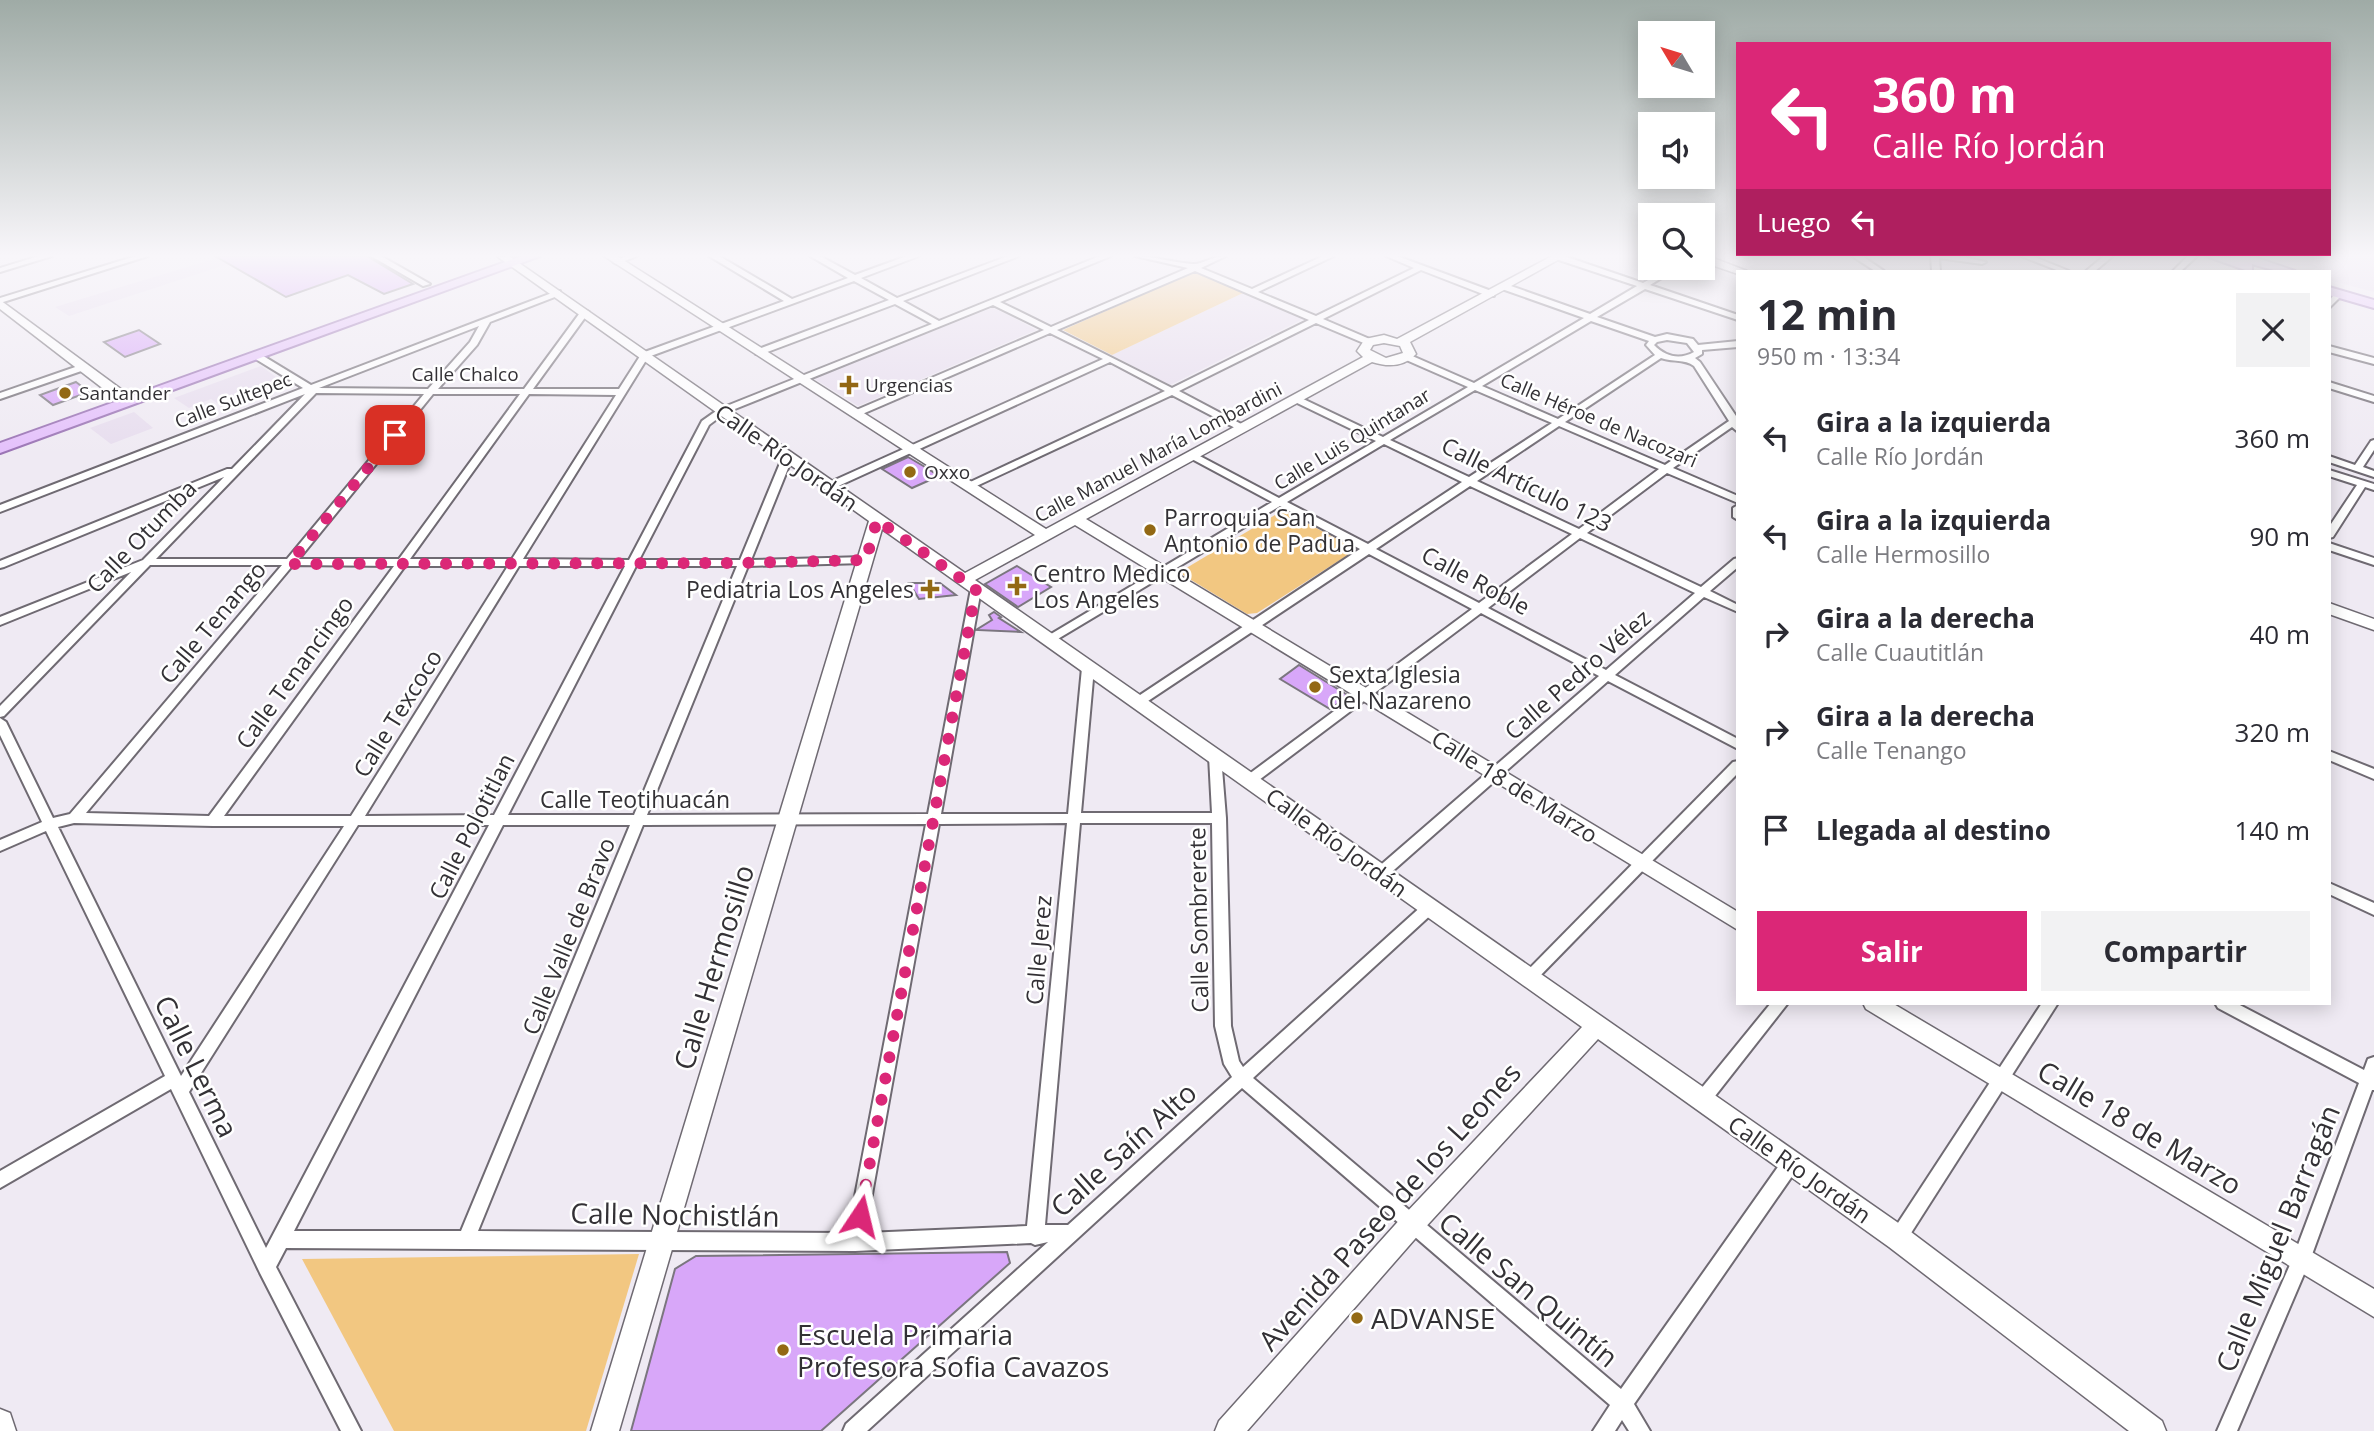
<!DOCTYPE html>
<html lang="es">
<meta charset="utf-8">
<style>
body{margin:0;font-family:"Open Sans",sans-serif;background:#f2f2f3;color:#2b2b33;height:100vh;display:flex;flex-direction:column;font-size:26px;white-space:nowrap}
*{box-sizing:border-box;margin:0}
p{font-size:23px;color:#7c7c81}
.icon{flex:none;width:38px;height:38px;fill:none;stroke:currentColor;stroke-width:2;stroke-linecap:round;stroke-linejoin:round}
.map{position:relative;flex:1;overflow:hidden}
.panel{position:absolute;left:1736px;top:270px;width:595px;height:735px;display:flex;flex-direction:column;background:#fff;border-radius:0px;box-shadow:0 4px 18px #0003}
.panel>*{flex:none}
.hud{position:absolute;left:1736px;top:42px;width:595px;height:214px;border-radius:0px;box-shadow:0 4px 18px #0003;background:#db2777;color:#fff;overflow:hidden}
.needle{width:46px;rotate:308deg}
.buttons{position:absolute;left:1638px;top:21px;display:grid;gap:14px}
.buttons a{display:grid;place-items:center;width:77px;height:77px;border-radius:0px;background:#fff;box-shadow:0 4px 18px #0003;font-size:35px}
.pin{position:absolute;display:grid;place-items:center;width:60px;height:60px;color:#fff;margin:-30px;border-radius:14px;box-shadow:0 4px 10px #0006}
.me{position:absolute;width:77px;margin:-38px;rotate:10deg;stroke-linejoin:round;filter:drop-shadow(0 0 5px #0008)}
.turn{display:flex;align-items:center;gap:24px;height:147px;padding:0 21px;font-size:32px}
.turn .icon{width:91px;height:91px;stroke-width:2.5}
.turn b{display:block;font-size:49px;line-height:60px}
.then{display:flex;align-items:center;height:66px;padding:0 21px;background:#0003;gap:14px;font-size:26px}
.round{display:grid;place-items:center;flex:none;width:74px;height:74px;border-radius:0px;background:#f2f2f3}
.summary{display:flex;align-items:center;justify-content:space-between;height:119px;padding:0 21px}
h1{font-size:42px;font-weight:700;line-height:52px}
.primary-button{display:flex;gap:14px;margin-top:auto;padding:14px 21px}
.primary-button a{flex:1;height:80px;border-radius:0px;background:#db2777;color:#fff;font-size:28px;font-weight:700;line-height:80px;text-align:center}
.primary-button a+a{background:#f2f2f3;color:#2b2b33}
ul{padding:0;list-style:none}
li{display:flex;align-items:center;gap:21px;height:98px;padding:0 21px}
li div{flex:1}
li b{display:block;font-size:26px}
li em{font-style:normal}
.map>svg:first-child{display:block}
.built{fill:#e7ddee}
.green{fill:#f2c781}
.building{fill:#d8a7f9;stroke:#7b767f;stroke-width:2}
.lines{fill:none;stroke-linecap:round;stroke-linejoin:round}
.street-casing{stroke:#6f6a72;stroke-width:4}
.secondary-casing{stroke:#6f6a72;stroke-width:3}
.primary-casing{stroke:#9a73b4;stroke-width:4}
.street{fill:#fff;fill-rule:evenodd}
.secondary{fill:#fff;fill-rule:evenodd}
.primary{fill:#e4c0fb;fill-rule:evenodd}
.route{stroke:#db2777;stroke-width:12;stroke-dasharray:0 21.6}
.poi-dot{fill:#936914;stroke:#fff;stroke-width:2.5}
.labels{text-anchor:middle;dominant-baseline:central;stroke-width:5;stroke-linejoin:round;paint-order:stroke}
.far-street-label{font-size:19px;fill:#333135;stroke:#fff}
.far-poi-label{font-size:19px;fill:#333135;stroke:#fff;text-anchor:start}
.street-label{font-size:23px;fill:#333135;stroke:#fff}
.poi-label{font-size:23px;fill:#333135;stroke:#fff;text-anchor:start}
.near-street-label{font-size:28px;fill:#333135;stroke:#fff}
.near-poi-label{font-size:28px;fill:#333135;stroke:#fff;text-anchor:start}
</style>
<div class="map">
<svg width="2374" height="1431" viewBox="0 0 2374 1431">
<rect width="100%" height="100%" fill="#efeaf3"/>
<g class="built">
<polygon points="2247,256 2374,256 2374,292 2329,280 2329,271 2298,271"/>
<polygon points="217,258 228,264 69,316 55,307"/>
<polygon points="1243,293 1303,319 1170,385 1112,355"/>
<polygon points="994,307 1036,330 858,406 813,378"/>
<polygon points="261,366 280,380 217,403 211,399 189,408 174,398"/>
<polygon points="134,412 153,428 111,444 90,428"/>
</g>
<g class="green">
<polygon points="1194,272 1243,293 1112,355 1063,330"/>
<polygon points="1280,512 1286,512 1352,547 1354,551 1257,613 1247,614 1183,575 1183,570"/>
<polygon points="639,1254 586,1431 394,1431 302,1259"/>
</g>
<g class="building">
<polygon points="215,256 367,256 413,284 384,294 348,275 286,297"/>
<polygon points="139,330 160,344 125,357 104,342"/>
<polygon points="76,382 89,392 53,405 40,395"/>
<polygon points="908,457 925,467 939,476 912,488 882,469"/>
<polygon points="1017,566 1051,587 1018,607 985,584"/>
<polygon points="909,583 940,583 956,595 919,599"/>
<polygon points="994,612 1001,617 999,618 1021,632 976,630 992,620 989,615"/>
<polygon points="1299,665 1349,696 1330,709 1280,679"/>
<polygon points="1007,1252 1010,1263 821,1431 631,1431 675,1269 696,1256"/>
</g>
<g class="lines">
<g class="street-casing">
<g id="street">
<polygon points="39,256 52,256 0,272 0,268"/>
<polygon points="136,256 148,256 0,303 0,298"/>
<polygon points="371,256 381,256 430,284 423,286"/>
<polygon points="626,256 637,256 617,264 613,262"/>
<path d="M 709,256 L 719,256 L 792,299 L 848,278 L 810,256 L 820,256 L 855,275 L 907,256 L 919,256 L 861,278 L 897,298 L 1008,256 L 1019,256 L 903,301 L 939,321 L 1100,256 L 1111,256 L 1000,302 L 1051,327 L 1188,268 L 1135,256 C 1155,256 1173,263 1193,264 C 1201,265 1213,256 1226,256 L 1201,268 L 1252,289 L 1323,256 L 1334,256 L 1258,292 L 1316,316 L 1414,268 L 1386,256 L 1397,256 L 1494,292 L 1494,296 L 1488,296 L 1421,270 L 1323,319 L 1372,340 L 1372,344 L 1366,344 L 1316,323 L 1179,391 L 1245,426 L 1245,430 L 1239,430 L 1172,395 L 970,489 L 965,486 L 966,484 L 1165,391 L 1110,362 L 834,488 L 826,488 L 826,484 L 1103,359 L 1050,333 L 860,415 L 854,415 L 854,411 L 1044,330 L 993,305 L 725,413 L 709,425 L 639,560 L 740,560 L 783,456 L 788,453 L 793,456 L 751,560 L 865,557 L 870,560 L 865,563 L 748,566 L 647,815 L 928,814 L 971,589 L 976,586 L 980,587 L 981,589 L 941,814 L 1068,814 L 1082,668 L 1088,664 L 1094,668 L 1081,813 L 1212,813 L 1209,756 L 1215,752 L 1219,753 L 1221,756 L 1226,818 L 1231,1026 L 1239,1061 L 1243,1067 L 1424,904 L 1429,902 L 1434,904 L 1436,908 L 1434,912 L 1253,1078 L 1621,1389 L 1785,1157 L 1791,1155 L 1797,1157 L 1799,1163 L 1797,1169 L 1634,1404 L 1650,1431 L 1629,1431 L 1622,1420 L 1615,1431 L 1593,1431 L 1610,1405 L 1242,1088 L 867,1431 L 843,1431 L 846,1424 L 1048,1242 L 1035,1245 L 1031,1243 L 855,1251 L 286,1248 L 276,1267 L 361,1431 L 341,1431 L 260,1273 L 171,1089 L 0,1188 L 0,1171 L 165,1076 L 46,831 L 0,851 L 0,840 L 42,822 L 0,735 L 0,718 L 6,722 L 53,818 L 70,814 L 282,565 L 150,565 L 4,716 L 0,717 L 0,706 L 131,572 L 0,625 L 0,617 L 143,560 L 224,477 L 4,567 L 0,568 L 0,561 L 227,469 L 232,469 L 305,394 L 0,512 L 0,505 L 303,388 L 254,358 L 254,354 L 260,354 L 311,385 L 557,291 L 560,291 L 560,295 L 490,322 L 477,345 L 438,389 L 524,389 L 582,310 L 585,310 L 589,312 L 533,389 L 619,389 L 642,353 L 784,301 ZM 1195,271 L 1309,320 L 1172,388 L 1057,330 ZM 854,281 L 889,300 L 756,350 L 756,354 L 762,354 L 895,304 L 932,324 L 719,409 L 702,421 L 629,560 L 523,559 L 648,357 ZM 479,326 L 470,342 L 428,389 L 319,388 ZM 316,393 L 424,394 L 287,559 L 156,559 ZM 433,394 L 520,394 L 399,559 L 299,559 ZM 529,394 L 616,395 L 512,559 L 410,559 ZM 293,565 L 394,566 L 209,816 L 86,813 ZM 405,566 L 508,566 L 351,816 L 224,816 ZM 519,566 L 625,566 L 494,815 L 365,816 ZM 636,566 L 737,566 L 634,815 L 508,815 ZM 74,823 L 213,826 L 344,826 L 181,1076 L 58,827 ZM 1067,823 L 1027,1226 L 865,1233 L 939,824 ZM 1080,823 L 1212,823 L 1215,1026 L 1224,1064 L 1232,1077 L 1068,1225 L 1045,1225 ZM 926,824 L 848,1233 L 478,1231 L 643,825 ZM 358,825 L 489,825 L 266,1248 L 189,1092 ZM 503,825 L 630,825 L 461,1231 L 294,1231 Z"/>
<path d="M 1556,256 L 1564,256 L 1643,283 L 1669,268 L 1678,268 L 1650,285 L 1738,315 L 1738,320 L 1645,289 L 1597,317 L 1655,337 L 1667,334 L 1693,339 L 1698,345 L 1738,341 L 1738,347 L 1702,350 L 1702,354 L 1695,358 L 1700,362 L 1738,419 L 1738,432 L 1732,427 L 1673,468 L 1738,496 L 1738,503 L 1667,473 L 1587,533 L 1701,587 L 1734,559 L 1738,558 L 1738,567 L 1710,591 L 1738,605 L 1738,612 L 1704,597 L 1615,675 L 1738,739 L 1738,749 L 1608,681 L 1386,877 L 1381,878 L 1376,877 L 1374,873 L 1376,869 L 1599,676 L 1481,613 L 1255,783 L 1245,783 L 1244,780 L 1245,777 L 1472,609 L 1369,554 L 1142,705 L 1134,705 L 1132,702 L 1134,699 L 1360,549 L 1280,506 L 1051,643 L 1047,644 L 1041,640 L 1272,502 L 1190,458 L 1190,454 L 1196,454 L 1279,498 L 1376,441 L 1293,401 L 1293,397 L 1299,397 L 1383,437 L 1468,387 L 1404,359 L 1404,355 L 1410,355 L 1474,383 L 1584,318 L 1502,289 L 1502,285 L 1508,285 L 1590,314 L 1637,286 L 1556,259 ZM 1591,321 L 1649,341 L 1646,345 L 1655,355 L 1558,419 L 1482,386 ZM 1667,340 L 1687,343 L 1694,352 C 1680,360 1666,357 1654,345 L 1657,342 ZM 1661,358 C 1672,362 1685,359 1694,366 L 1729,421 L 1665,465 L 1565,422 ZM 1475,390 L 1552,423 L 1469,477 L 1390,440 ZM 1559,426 L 1659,469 L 1579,529 L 1477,481 ZM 1384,444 L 1462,482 L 1368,544 L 1287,502 ZM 1470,486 L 1572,534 L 1479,603 L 1376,549 ZM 1580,538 L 1695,593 L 1606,670 L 1488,608 Z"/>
<polygon points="1852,256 1862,256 1884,271 1875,271"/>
<polygon points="1931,256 1958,256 1986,262 1982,264 1939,258 1940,271 1932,271"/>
<polygon points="2021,256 2032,256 2069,271 2059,271"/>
<polygon points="2104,256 2113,256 2095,271 2086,271"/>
<polygon points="2188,256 2197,256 2181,271 2173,271"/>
<polygon points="2336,292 2343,294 2329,308 2329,301"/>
<polygon points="2329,346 2374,358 2374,364 2329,352"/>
<polygon points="84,364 88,367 87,369 0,399 0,393"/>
<polygon points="2329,382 2374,396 2374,402 2329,388"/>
<polygon points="2374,440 2374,450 2363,467 2374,471 2374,477 2329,462 2329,456 2355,465 2371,441"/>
<polygon points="2329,470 2374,484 2374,490 2365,487 2333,537 2329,538 2329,527 2357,485 2329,476"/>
<polygon points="1738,505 1738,520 1733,517 1733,508"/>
<polygon points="2329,543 2374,558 2374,565 2329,550"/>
<polygon points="2329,751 2374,769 2374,779 2329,760"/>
<polygon points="1738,761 1738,773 1535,981 1530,983 1525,981 1523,977 1525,973 1733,762"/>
<polygon points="2329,883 2374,903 2374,915 2329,894"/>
<polygon points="1771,1003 1788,1003 1708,1105 1702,1107 1696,1105 1694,1100 1696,1095"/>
<polygon points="2042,1003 2058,1003 1904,1244 1898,1247 1892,1244 1889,1238 1892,1232"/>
<polygon points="2215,1003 2236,1003 2364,1070 2368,1059 2374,1057 2374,1090 2372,1090 2310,1260 2237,1431 2217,1431 2293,1258 2359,1083 2218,1008"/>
</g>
</g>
<g class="secondary-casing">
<g id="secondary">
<path d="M 509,256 L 965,573 L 1035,535 L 604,256 L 617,256 L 1046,529 L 1363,357 L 1357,351 L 1365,339 L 1384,335 L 1397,339 L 1552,256 L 1565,256 L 1410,342 L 1416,354 C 1404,367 1388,367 1372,362 L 1086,519 L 1738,912 L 1738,930 L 1075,525 L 975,580 L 1907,1229 L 2162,1421 L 2166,1431 L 2129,1431 L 1889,1247 L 1598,1039 L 1421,1232 L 1247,1431 L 1215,1431 L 1219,1421 L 1403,1216 L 1582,1027 L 882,529 L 619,1431 L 591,1431 L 869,521 L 498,257 ZM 1384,343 L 1400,346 L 1403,353 L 1386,358 L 1370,350 L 1373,345 Z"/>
<polygon points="1703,256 1708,256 1747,271 1738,271 1738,274 1703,262"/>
<polygon points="0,300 133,398 133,404 123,404 0,309"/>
<polygon points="2329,603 2374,619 2374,630 2329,614"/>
<polygon points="1863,1003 1892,1003 2374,1289 2374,1317 1866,1009"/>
<polygon points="0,1409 10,1413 16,1431 0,1431"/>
</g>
</g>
<g class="primary-casing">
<g id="primary">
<polygon points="522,256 540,256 0,453 0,443"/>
<polygon points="2206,256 2233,258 2231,256 2251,256 2295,271 2277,271 2237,260 2252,264 2252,270 2248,271"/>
<polygon points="2329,287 2374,300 2374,308 2329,295"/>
</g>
</g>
<use href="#street" class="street"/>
<use href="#secondary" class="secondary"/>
<use href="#primary" class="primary"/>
</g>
<linearGradient id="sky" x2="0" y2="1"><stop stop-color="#9faba6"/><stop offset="0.56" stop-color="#f8f6fa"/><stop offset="1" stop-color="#f8f6fa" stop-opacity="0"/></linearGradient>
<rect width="2374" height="456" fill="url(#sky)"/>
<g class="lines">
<polyline class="route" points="395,435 289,564 743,563 866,560 877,520 976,589 860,1216"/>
</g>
<g class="poi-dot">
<path d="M845.5 374.5h7v7h7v7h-7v7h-7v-7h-7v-7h7z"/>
<circle cx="65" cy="393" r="7"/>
<circle cx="910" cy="472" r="7"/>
<circle cx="1150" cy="530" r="7"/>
<path d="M1013.5 575.5h7v7h7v7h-7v7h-7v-7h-7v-7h7z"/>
<path d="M926.5 578.5h7v7h7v7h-7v7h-7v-7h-7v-7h7z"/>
<circle cx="1315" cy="687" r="7"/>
<circle cx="1357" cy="1318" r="7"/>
<circle cx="783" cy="1350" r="7"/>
</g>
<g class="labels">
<g class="far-street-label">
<text x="465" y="374">Calle Chalco</text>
<text transform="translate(233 400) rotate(-21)">Calle Sultepec</text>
<text transform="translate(1599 420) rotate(23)">Calle Héroe de Nacozari</text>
<text transform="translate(1352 439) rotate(-31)">Calle Luis Quintanar</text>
<text transform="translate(1158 452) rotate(-28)">Calle Manuel María Lombardini</text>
</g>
<g class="far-poi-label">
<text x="865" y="385">Urgencias</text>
<text x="79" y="393">Santander</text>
<text x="924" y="472">Oxxo</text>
</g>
<g class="street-label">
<text transform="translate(787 457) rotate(35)">Calle Río Jordán</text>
<text transform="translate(1527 484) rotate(26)">Calle Artículo 123</text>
<text transform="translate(141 536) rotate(-46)">Calle Otumba</text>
<text transform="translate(1476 580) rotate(28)">Calle Roble</text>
<text transform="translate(212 622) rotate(-50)">Calle Tenango</text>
<text transform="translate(294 672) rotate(-54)">Calle Tenancingo</text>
<text transform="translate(1577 674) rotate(-41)">Calle Pedro Vélez</text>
<text transform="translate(397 713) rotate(-58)">Calle Texcoco</text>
<text transform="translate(1515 786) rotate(32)">Calle 18 de Marzo</text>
<text x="635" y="799">Calle Teotihuacán</text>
<text transform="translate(471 826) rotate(-63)">Calle Polotitlan</text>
<text transform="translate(1337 842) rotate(36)">Calle Río Jordán</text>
<text transform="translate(1198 920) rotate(-91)">Calle Sombrerete</text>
<text transform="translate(568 936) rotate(-68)">Calle Valle de Bravo</text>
<text transform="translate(1038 950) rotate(-85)">Calle Jerez</text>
<text transform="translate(1800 1169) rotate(35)">Calle Río Jordán</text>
</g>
<g class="poi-label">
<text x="1164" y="517">Parroquia San<tspan x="1164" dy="26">Antonio de Padua</tspan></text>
<text x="1033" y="573">Centro Medico<tspan x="1033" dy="26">Los Angeles</tspan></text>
<text x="914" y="589" text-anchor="end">Pediatria Los Angeles</text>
<text x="1329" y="674">Sexta Iglesia<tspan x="1329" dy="26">del Nazareno</tspan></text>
</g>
<g class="near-street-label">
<text transform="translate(713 967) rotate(-73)">Calle Hermosillo</text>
<text transform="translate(197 1066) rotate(64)">Calle Lerma</text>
<text transform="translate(2140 1127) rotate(31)">Calle 18 de Marzo</text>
<text transform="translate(1123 1149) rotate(-42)">Calle Saín Alto</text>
<text transform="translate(1389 1206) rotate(-48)">Avenida Paseo de los Leones</text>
<text transform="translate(675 1214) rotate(1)">Calle Nochistlán</text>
<text transform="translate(2277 1238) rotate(-68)">Calle Miguel Barragán</text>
<text transform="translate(1529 1289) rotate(40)">Calle San Quintín</text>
</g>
<g class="near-poi-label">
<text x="1371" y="1318">ADVANSE</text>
<text x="797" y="1334">Escuela Primaria<tspan x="797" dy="32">Profesora Sofia Cavazos</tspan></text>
</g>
</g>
</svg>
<div class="buttons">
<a><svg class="needle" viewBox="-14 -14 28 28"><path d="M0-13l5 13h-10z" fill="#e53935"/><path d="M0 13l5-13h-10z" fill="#7c7c81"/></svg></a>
<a><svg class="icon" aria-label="sound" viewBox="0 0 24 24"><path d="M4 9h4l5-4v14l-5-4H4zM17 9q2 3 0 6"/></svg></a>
<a><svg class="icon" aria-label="search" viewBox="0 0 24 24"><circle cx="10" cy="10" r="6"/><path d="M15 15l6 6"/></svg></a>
</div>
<div class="pin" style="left:395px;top:435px;background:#d93025"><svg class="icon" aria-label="arrive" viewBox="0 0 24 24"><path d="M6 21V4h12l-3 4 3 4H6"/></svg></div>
<svg class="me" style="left:860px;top:1216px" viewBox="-20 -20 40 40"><path d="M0-17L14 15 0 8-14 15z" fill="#db2777" stroke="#fff" stroke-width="4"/></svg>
<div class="hud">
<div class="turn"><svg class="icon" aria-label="left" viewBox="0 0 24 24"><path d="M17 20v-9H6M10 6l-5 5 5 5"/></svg><div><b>360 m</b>Calle Río Jordán</div></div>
<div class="then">Luego<svg class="icon" aria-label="left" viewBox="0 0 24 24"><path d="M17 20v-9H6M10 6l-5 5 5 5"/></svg></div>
</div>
<section class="panel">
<div class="summary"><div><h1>12 min</h1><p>950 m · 13:34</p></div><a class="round"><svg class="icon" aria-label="close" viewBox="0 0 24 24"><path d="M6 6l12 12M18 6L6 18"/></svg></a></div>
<ul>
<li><svg class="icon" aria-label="left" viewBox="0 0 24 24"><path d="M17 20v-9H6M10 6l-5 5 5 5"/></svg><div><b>Gira a la izquierda</b><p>Calle Río Jordán</p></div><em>360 m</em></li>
<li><svg class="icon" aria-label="left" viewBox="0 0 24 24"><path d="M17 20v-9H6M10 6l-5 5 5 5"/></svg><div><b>Gira a la izquierda</b><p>Calle Hermosillo</p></div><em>90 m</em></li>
<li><svg class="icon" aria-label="right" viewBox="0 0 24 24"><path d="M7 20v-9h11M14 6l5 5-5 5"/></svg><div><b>Gira a la derecha</b><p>Calle Cuautitlán</p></div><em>40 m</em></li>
<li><svg class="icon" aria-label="right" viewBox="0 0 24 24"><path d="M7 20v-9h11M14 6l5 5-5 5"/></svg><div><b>Gira a la derecha</b><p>Calle Tenango</p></div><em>320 m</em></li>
<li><svg class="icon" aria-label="arrive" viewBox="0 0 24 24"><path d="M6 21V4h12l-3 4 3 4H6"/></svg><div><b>Llegada al destino</b></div><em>140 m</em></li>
</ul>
<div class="primary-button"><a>Salir</a><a>Compartir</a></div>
</section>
</div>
